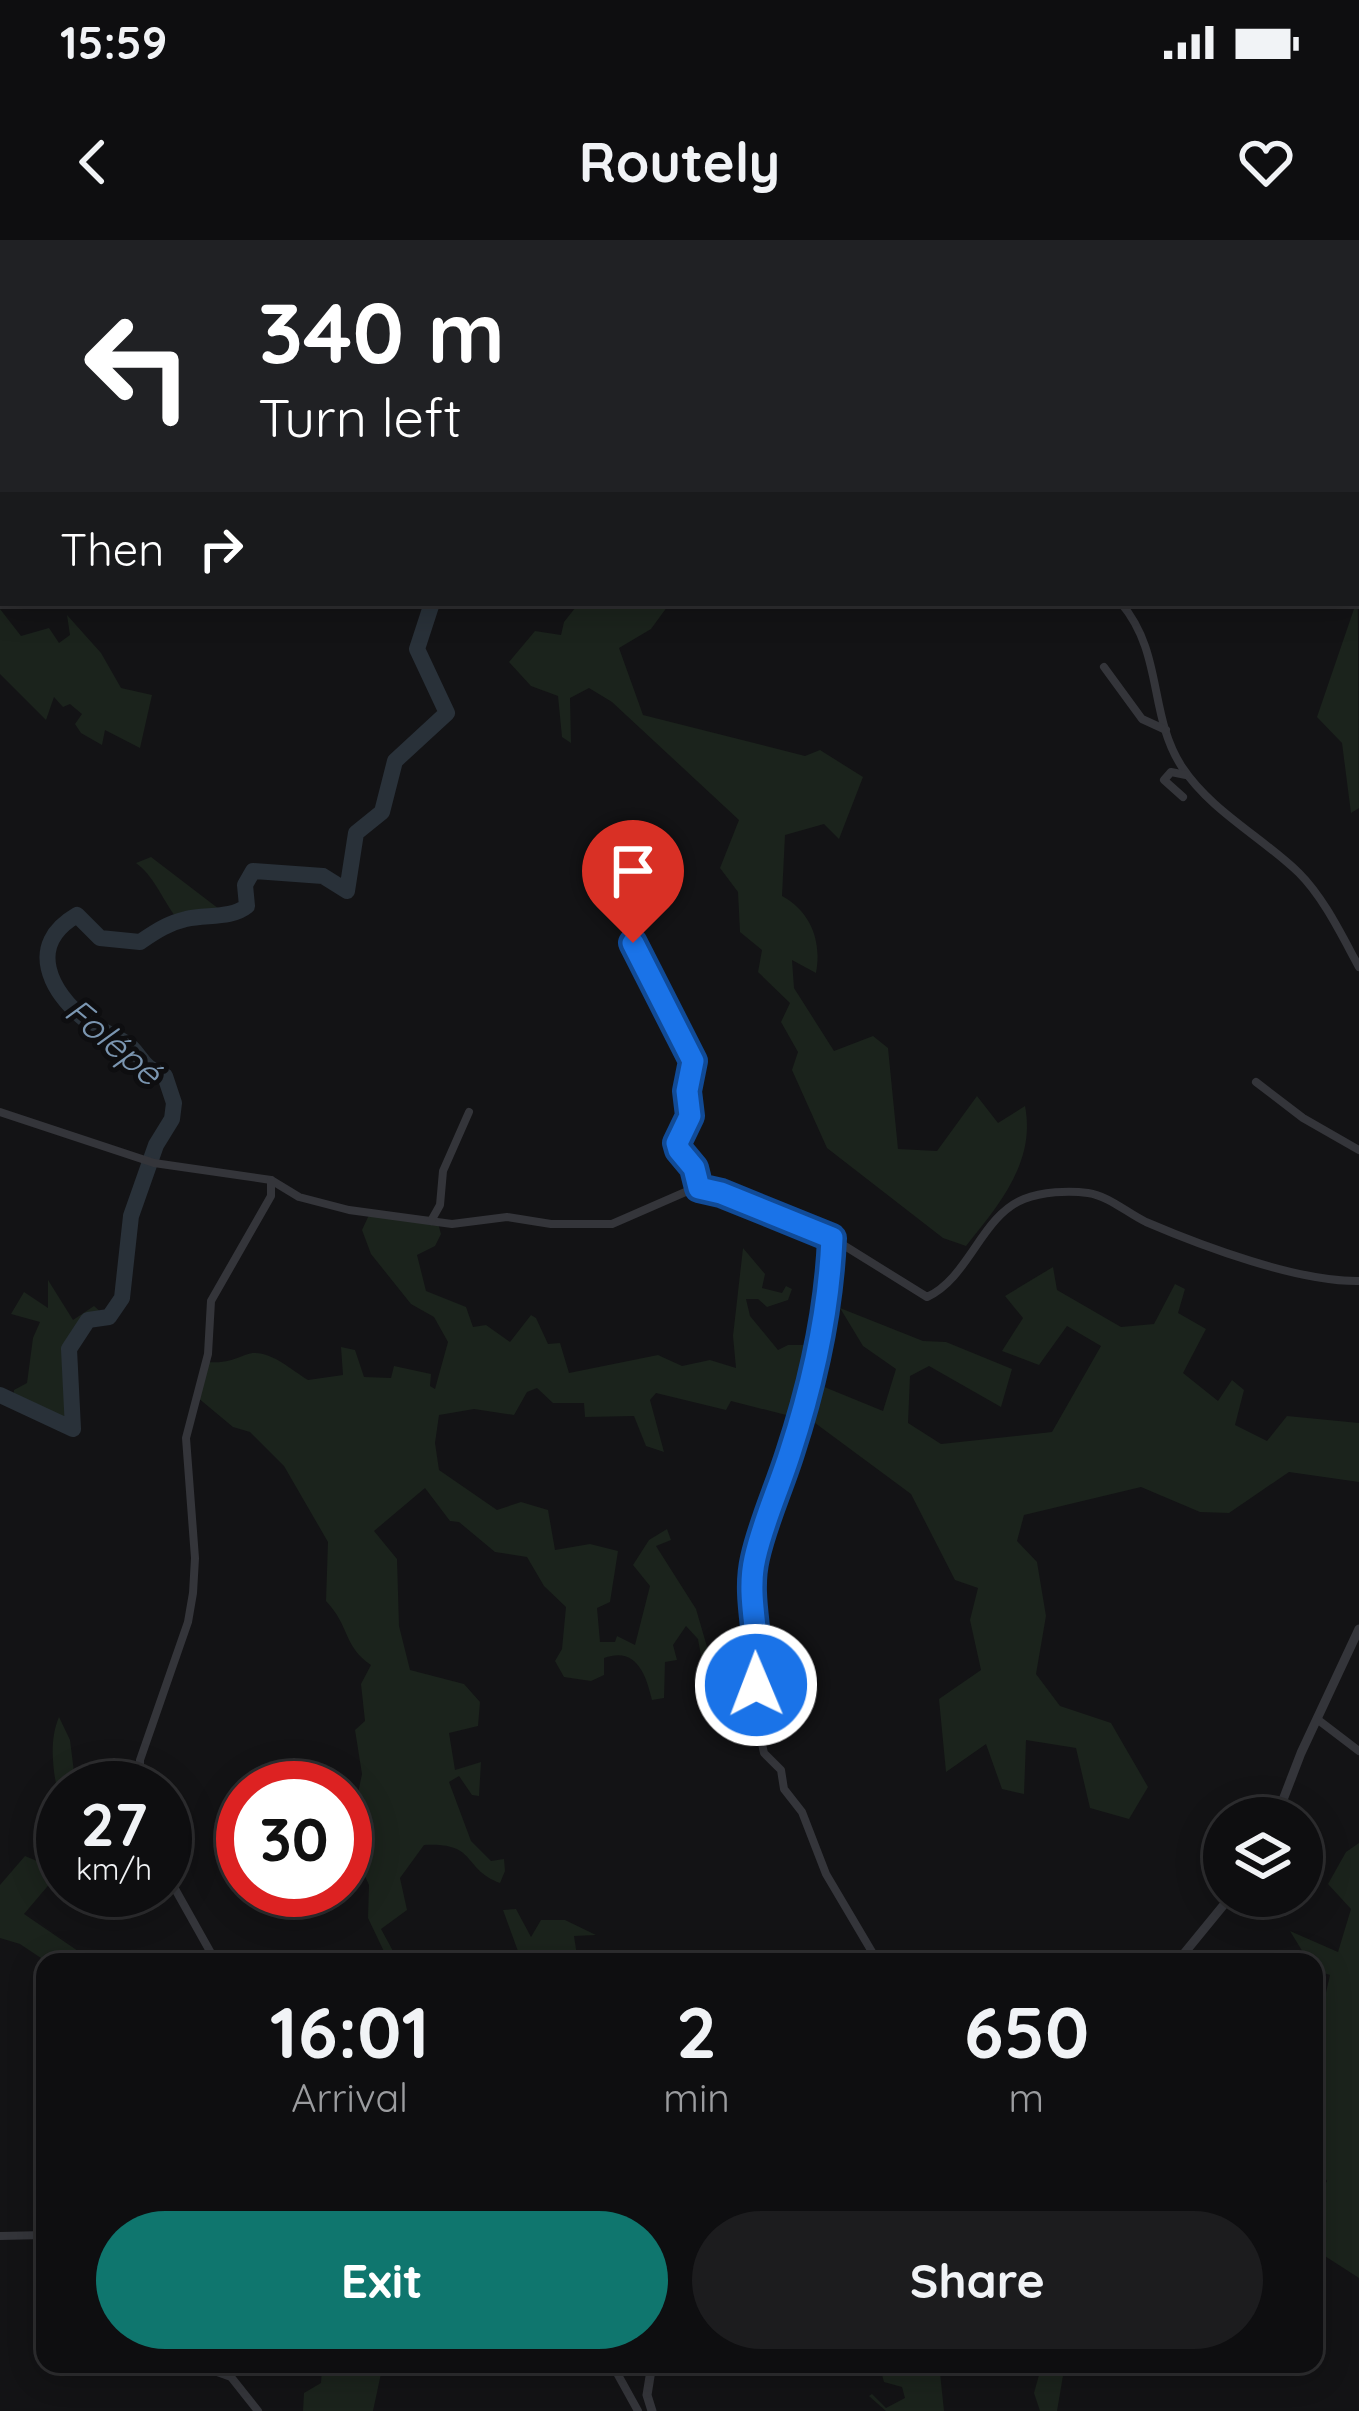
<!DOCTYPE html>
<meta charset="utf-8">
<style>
body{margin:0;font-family:Quicksand,sans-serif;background:#1c1c1e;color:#f1f3f6;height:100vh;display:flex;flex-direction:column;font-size:45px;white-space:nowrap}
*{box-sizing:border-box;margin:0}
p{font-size:39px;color:#9b9c9f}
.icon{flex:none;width:66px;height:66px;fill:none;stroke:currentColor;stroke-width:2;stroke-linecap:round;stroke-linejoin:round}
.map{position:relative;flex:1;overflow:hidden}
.drawer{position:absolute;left:36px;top:1713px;width:1287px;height:420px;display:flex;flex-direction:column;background:#0e0e10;border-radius:24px;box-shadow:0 6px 30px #0003,0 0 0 3px #2e2e30}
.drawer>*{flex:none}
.banner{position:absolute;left:0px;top:0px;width:1359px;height:366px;box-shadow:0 6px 30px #0003,0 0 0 3px #2e2e30;background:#202124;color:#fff;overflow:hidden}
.fabs{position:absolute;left:1203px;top:1557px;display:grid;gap:24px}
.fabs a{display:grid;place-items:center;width:120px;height:120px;border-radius:50%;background:#0e0e10;box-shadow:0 6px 30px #0003,0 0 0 3px #2e2e30;font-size:60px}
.speed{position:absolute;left:36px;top:1521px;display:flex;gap:24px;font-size:60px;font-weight:700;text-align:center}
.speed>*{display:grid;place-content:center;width:156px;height:156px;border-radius:50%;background:#0e0e10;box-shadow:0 6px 30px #0003,0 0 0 3px #2e2e30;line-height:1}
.speed small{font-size:30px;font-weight:400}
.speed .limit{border:18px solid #d22;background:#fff;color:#111}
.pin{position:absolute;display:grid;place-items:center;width:102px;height:102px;color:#fff;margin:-123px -51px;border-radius:50% 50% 50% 0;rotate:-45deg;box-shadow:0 0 12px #0007}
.pin .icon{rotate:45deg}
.me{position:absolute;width:132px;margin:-66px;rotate:359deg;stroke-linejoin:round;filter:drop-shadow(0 0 9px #0008)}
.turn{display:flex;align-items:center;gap:42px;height:252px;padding:0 60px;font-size:54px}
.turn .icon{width:156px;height:156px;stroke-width:2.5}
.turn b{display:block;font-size:84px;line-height:102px}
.then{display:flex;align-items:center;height:114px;padding:0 60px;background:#0003;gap:24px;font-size:45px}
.eta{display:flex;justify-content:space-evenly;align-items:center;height:204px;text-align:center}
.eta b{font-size:72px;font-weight:700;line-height:84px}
.cta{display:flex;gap:24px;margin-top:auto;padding:24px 60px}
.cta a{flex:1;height:138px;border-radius:72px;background:#0f766e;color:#fff;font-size:48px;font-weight:700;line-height:138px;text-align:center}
.cta a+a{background:#1c1c1e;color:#f1f3f6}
.status{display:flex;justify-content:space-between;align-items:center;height:84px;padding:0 60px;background:#0e0e10;direction:ltr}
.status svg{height:33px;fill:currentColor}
header{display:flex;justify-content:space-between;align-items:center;height:156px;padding:0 60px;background:#0e0e10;font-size:54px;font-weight:700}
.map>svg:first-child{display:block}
.green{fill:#1b231c}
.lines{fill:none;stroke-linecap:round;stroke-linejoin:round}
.river{stroke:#293139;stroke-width:16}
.minor{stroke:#34353a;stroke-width:8}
.tertiary{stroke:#34353a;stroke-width:9}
.route-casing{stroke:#114b97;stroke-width:30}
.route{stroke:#1a73e8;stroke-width:21}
.labels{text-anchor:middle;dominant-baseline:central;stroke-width:10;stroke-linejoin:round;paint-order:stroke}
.water-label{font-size:36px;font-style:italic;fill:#7b96b1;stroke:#0e0e10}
</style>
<div class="status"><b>15:59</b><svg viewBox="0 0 49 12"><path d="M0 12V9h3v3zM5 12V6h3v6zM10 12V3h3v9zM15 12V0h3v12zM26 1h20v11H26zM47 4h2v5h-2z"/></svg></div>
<header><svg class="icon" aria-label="back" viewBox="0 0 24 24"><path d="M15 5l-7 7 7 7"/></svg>Routely<svg class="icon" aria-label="heart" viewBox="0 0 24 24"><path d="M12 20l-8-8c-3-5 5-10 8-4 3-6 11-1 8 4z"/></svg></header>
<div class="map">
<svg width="1359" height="2171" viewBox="0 0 1359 2171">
<rect width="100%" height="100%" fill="#131315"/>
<g class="green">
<polygon points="1356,49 1359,568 1351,573 1342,503 1317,477 1356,363"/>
<path d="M 579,363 L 670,363 L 651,389 L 619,408 L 643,475 L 805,516 L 820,510 L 863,537 L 839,599 L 824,584 L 785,595 L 782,656 C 811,672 822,701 816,733 L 792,720 L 794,748 L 834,811 L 873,796 L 888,808 L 898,909 L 937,911 L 977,856 L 998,883 L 1025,866 C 1036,922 999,965 966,1006 L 943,998 L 827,908 L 792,830 L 798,812 L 781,782 L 790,763 L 758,732 L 762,710 L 740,692 L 738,652 L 720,628 L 739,580 L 612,462 L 589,448 L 570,458 L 571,503 L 562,497 L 558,456 L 531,446 L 509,422 L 535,391 L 561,395 L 564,382 Z"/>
<polygon points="0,369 21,396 49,388 59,403 70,395 67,375 101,413 121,448 152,455 140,508 105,490 102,505 81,493 75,484 82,474 70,464 63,467 54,457 46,480 0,434"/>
<path d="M 151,617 L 219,669 L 175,676 C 162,658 153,635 136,623 Z"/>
<path d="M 369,975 L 395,979 L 436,976 L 441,994 L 435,1006 L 417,1015 L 426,1051 L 466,1067 L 473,1087 L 486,1085 L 510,1102 L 531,1075 L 536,1078 L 548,1104 L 560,1103 L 569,1133 L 658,1115 L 682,1126 L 710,1120 L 736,1128 L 733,1096 L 743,1008 L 765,1034 L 762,1048 L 782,1053 L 786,1046 L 792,1049 L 788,1060 L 767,1067 L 758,1059 L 746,1059 L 750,1076 L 778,1110 L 788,1105 L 805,1105 L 794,1177 L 731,1161 L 726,1170 L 656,1153 L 650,1160 L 664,1212 L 646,1206 L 634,1176 L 585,1177 L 584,1163 L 553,1163 L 537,1148 L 527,1152 L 514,1175 L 474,1169 L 439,1175 L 435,1203 L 439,1230 L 497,1270 L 521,1262 L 548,1270 L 555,1310 L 590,1304 L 618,1311 L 610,1362 L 597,1368 L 600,1402 L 615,1402 L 617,1396 L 635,1405 L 650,1346 L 633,1325 L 649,1300 L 667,1289 L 671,1300 L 656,1306 L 696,1369 L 710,1417 L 701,1416 L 698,1399 L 686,1386 L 673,1405 L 677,1420 L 665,1422 L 664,1458 L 652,1460 C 646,1434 636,1406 604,1418 L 604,1435 L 591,1441 L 564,1437 L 555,1421 L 562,1409 L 566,1367 L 544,1346 L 527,1317 L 495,1312 L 459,1282 L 450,1281 L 425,1248 L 374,1291 L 397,1319 L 399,1386 L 410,1430 L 464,1444 L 480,1462 L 478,1486 L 449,1493 L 455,1530 L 481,1522 L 479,1556 L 472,1555 L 459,1536 L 449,1542 L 471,1601 L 491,1621 L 504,1619 L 505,1631 L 500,1643 C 462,1629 478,1602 424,1605 L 400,1638 L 407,1670 L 381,1689 L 399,1722 L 389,1722 L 368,1678 L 369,1645 L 359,1623 L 355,1567 L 362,1534 L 355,1490 L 365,1481 L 361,1444 L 371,1425 C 343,1406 350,1386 326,1361 L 328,1302 L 284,1226 L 250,1192 L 233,1187 L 197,1157 L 207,1122 C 224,1123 230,1121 245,1115 C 266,1106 290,1129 308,1140 L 343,1135 L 341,1107 L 355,1110 L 364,1137 L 391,1138 L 394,1126 L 431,1134 L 430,1146 L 435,1149 L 448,1102 L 434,1077 L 411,1064 L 371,1014 L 362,990 Z"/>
<polygon points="1053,1027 1057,1050 1121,1087 1154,1084 1175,1044 1185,1049 1178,1073 1206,1089 1183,1133 1218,1161 1232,1140 1244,1150 1235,1185 1267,1201 1287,1176 1359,1183 1359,1242 1289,1232 1229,1273 1200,1272 1141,1247 1024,1275 1017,1301 1037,1322 1046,1376 1036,1434 1060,1466 1111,1483 1148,1547 1129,1579 1090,1568 1076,1508 1026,1500 1024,1554 1002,1549 986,1504 946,1532 939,1459 981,1430 970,1380 978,1348 955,1340 911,1254 811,1180 817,1144 883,1171 896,1129 863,1106 840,1068 923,1101 946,1102 1012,1129 1001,1167 929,1126 910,1136 908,1183 941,1204 1052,1192 1101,1106 1067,1086 1039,1125 1002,1111 1023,1078 1005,1056"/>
<path d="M 48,1040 L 73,1080 L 94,1066 L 103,1074 L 79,1087 L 64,1106 L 67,1158 L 75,1176 L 70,1181 C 57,1181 32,1166 14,1161 L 14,1150 L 27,1143 L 33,1098 L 40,1082 L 11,1074 L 24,1052 L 48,1068 Z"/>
<path d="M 59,1477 L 70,1500 L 76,1548 L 63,1548 L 63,1577 C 56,1546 46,1507 59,1477 Z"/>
<polygon points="1359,1603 1359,2038 1314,2009 1314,1965 1327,1941 1314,1924 1314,1774 1325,1757 1330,1735 1314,1730 1314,1722 1309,1722 1290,1691 1338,1712 1351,1669 1328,1644 1346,1612"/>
<polygon points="63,1606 63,1628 24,1674 94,1722 47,1722 20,1704 0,1698 0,1645 25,1616 49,1626"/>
<polygon points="516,1669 531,1697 541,1680 565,1680 596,1695 574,1696 578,1722 536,1722 519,1714 503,1670"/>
<polygon points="383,2124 373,2171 303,2171 304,2153 321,2143 322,2129 302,2124"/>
<polygon points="879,2124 944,2124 940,2133 944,2171 886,2171 869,2156 872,2154 886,2168 905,2158 902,2147 884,2142"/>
<polygon points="1042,2124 1065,2124 1057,2171 1040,2171 1034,2153"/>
</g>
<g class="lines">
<g class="river">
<polyline points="716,0 718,3"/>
<path d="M 0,1155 L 73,1189 L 69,1109 L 88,1080 L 109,1077 L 122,1058 L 131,976 L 156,905 L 172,879 L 174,863 L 165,836 C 141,826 146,822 130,806 C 118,796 100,791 88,782 C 50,752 25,705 77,675 L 100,698 L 140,702 C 155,692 168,683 186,679 C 206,674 231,679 247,666 L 245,645 L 253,631 L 323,636 L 347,651 L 356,593 L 382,572 L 395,521 L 447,473 L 417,409 L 432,363"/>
</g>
<g class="minor">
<polyline points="1103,3 1105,0"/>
<path d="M 1121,363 C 1164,414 1148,475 1182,527 C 1211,571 1262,597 1299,633 C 1324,658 1342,696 1359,727"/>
<polyline points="1104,427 1142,479 1166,490"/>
<polyline points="1183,557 1164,540 1171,532 1186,535"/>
<polyline points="633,703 693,821 687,851 690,876 677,903 694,928 699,948"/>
<polyline points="1256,842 1303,878 1359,910"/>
<path d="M 0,872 L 154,923 L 271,940 L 299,957 L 349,970 L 452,984 L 507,977 L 551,984 L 612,984 L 690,950 L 706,949 L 832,998 L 927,1057 C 969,1038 981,976 1024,959 C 1042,952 1068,950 1088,953 C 1109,956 1127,973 1146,982 C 1202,1006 1298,1042 1359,1041"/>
<polyline points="431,981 440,965 443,931 469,872"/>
<polyline points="832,998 822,1094 801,1180 755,1316 752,1355 761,1415 756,1477 764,1513 781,1530 784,1549 802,1572 826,1634 878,1722"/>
<polyline points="1317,1479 1359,1511"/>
<polyline points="140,1548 140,1520 188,1382 193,1353 195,1318 186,1198 208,1114 211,1061 271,956 271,940"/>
<polyline points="165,1631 216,1722"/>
<polyline points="0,1996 45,1995"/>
<polyline points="195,2124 231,2137 258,2171"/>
<polyline points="612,2124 638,2171"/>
</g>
<g class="tertiary">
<polyline points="1276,1578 1301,1513 1359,1389"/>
<polyline points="1177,1722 1231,1656"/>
<polyline points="652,2124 647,2155 652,2171"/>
</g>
</g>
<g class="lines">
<g class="route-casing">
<path id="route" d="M 633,703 L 693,821 L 687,851 L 690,876 L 677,903 L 679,910 L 694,928 L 699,948 L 721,953 L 832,998 C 829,1071 813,1143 790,1213 C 779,1248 763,1282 755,1318 C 745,1361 763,1402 756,1445"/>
</g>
<use href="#route" class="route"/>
</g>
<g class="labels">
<g class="water-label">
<text transform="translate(114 801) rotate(40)">Folépé</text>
</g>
</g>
</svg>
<div class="fabs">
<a><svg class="icon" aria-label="layers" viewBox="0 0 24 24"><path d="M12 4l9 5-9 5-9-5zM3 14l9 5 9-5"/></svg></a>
</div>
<div class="speed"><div>27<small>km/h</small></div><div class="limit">30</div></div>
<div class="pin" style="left:633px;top:703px;background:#d93025"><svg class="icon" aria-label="arrive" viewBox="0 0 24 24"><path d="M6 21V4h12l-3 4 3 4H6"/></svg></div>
<svg class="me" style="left:756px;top:1445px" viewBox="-20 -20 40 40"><circle r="17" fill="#1a73e8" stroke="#fff" stroke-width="3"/><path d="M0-11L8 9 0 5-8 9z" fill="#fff"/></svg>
<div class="banner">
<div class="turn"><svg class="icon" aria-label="left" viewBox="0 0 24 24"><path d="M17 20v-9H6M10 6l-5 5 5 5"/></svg><div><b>340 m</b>Turn left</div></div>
<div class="then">Then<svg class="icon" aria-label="right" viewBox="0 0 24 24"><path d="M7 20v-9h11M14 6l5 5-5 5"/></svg></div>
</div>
<section class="drawer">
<div class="eta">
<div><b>16:01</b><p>Arrival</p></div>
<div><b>2</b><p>min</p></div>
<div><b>650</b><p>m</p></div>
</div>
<div class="cta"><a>Exit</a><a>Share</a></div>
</section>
</div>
